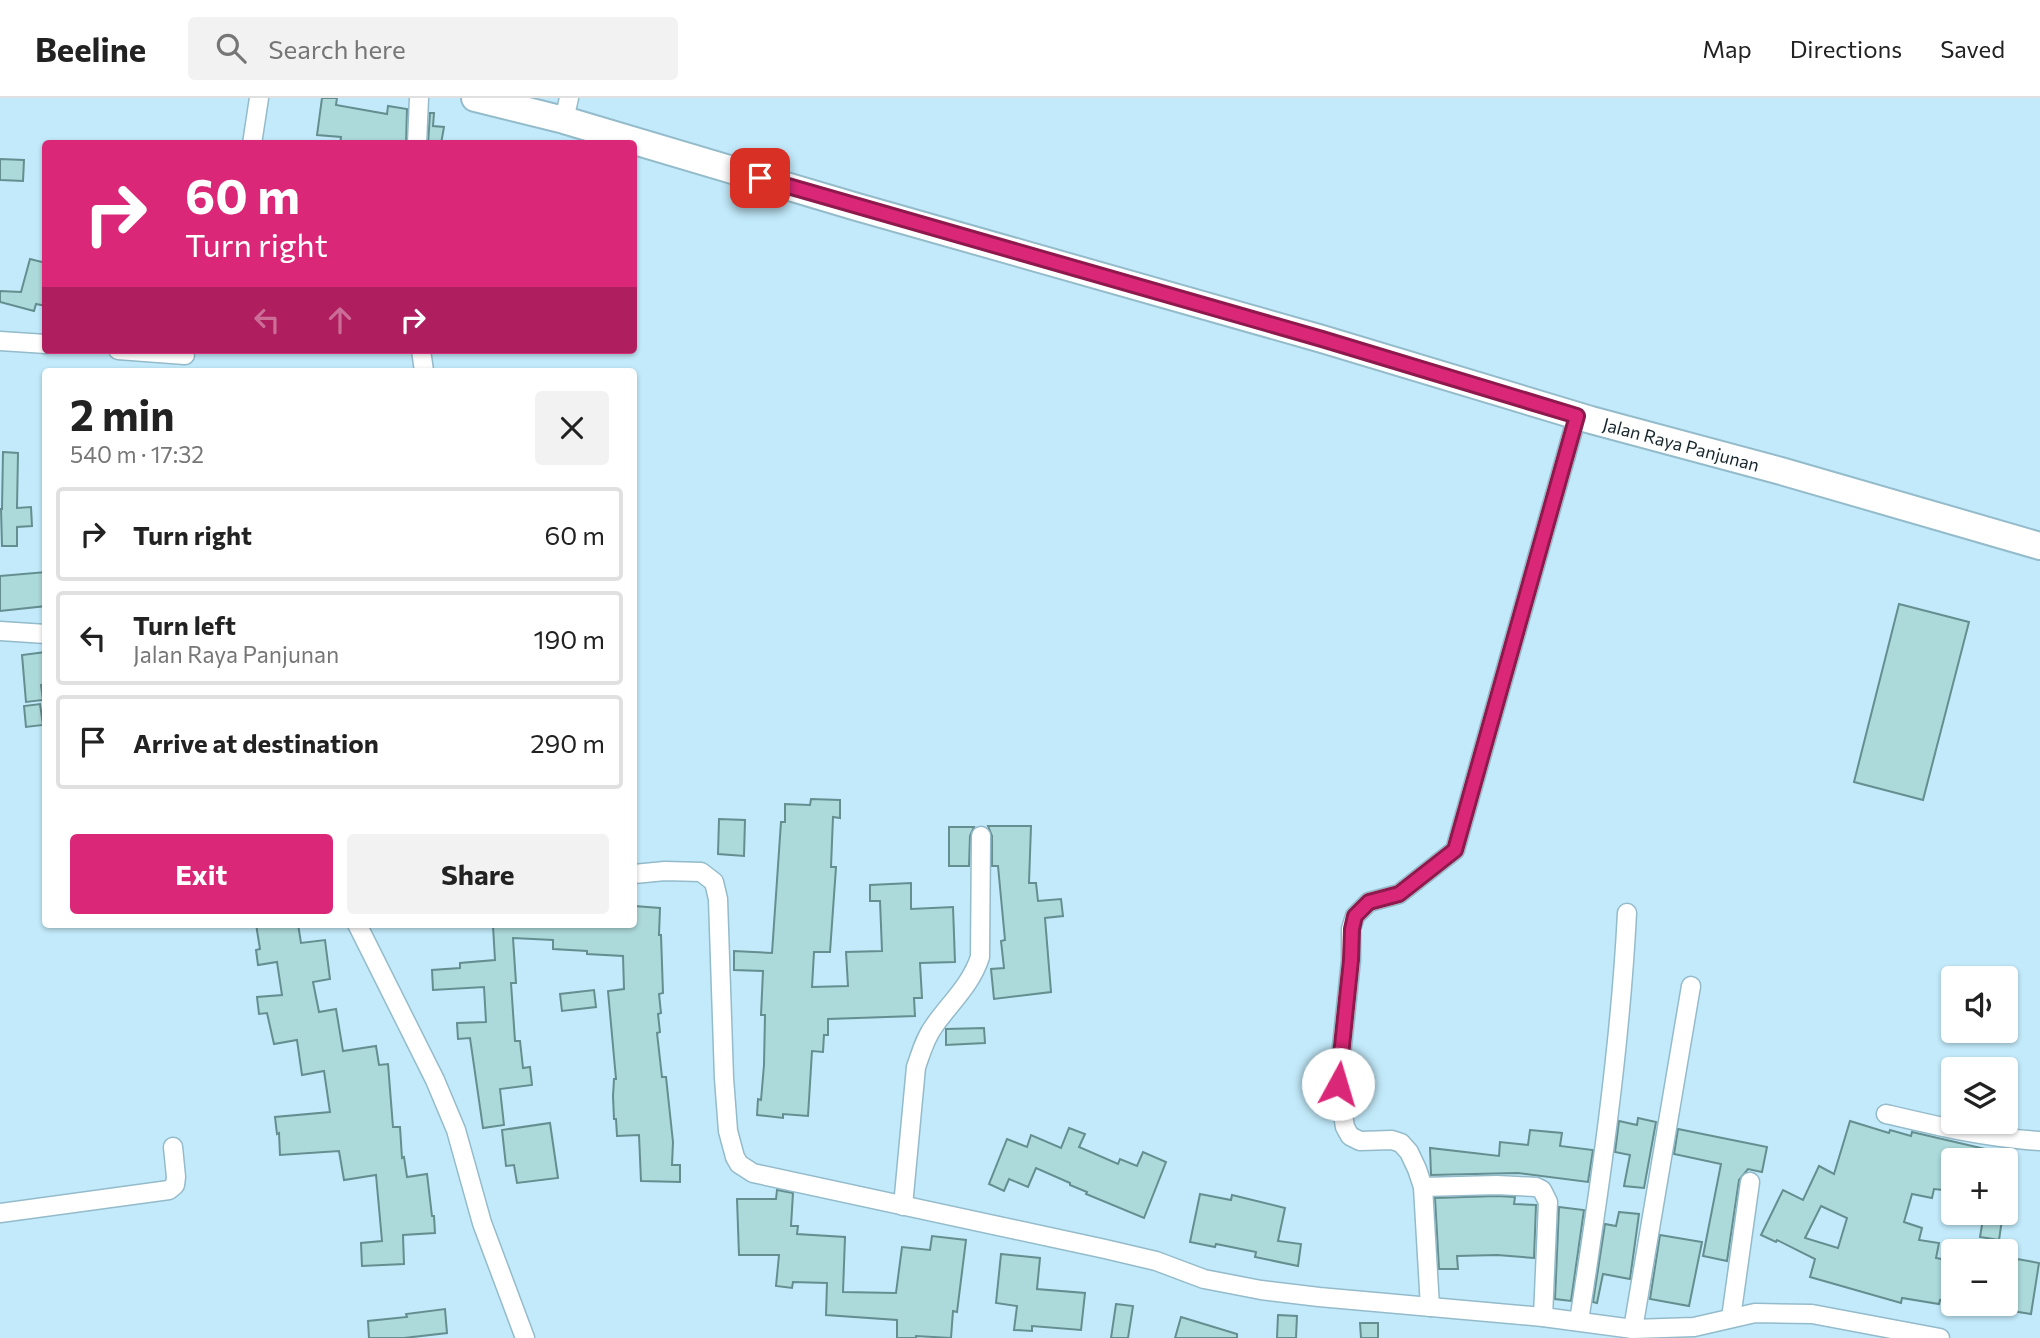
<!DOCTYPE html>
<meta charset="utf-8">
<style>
body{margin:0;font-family:Commissioner,sans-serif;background:#f2f2f2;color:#222;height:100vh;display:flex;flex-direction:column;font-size:26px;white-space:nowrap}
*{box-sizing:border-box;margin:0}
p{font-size:23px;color:#767676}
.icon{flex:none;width:38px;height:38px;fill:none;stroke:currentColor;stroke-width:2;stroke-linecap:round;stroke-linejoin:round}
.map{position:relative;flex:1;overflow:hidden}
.sheet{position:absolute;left:42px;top:270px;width:595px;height:560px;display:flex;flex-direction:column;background:#fff;border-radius:7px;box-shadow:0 2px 5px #0004}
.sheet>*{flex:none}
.hud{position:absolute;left:42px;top:42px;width:595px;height:214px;border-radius:7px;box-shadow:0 2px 5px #0004;background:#db2777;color:#fff;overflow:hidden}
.controls{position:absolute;left:1941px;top:868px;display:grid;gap:14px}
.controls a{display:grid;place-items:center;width:77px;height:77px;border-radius:7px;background:#fff;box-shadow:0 2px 5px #0004;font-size:35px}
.pin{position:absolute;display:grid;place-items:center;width:60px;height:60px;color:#fff;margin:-30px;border-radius:14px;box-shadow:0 4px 10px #0006}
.me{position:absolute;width:77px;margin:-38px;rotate:6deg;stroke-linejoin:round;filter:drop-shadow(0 0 5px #0008)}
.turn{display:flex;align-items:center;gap:24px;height:147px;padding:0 28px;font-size:32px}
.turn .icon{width:91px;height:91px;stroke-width:2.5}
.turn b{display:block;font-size:49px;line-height:60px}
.lanes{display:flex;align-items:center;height:66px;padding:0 28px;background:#0003;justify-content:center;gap:35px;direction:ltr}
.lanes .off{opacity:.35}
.round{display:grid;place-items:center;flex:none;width:74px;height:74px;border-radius:7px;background:#f2f2f2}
.overview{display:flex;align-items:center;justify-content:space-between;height:119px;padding:0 28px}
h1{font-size:42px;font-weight:700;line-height:52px}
.cta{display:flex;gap:14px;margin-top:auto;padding:14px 28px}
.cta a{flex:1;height:80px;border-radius:7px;background:#db2777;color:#fff;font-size:28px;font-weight:700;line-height:80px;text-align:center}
.cta a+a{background:#f2f2f2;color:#222}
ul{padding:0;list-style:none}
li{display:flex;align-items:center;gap:21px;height:94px;margin:0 14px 10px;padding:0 14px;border:4px solid #e0e0e0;border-radius:7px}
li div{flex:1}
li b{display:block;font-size:26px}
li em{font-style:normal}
header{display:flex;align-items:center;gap:42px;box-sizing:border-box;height:98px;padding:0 35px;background:#fff;border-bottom:2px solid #e0e0e0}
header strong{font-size:33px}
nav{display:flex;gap:38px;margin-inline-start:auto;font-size:24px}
.search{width:490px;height:63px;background:#f2f2f2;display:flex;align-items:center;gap:18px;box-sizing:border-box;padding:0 24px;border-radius:7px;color:#767676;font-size:26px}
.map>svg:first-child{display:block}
.building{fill:#acd9da;stroke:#648e8f;stroke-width:2;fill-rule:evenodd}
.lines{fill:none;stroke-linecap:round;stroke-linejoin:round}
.minor-casing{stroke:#94bbca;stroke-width:21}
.secondary-casing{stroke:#94bbca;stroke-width:30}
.minor{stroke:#fff;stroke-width:18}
.secondary{stroke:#fff;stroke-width:26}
.route-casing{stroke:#8e194d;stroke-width:18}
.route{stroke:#db2777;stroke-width:12}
.labels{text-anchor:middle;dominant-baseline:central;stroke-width:5;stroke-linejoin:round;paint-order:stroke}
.street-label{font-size:18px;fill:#17262c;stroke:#ddf5fe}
</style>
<header>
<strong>Beeline</strong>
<div class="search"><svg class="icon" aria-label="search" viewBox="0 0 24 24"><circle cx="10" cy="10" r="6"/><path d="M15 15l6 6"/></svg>Search here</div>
<nav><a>Map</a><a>Directions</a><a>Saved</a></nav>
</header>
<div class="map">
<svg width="2040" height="1240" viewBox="0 0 2040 1240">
<rect width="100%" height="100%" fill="#c2eafa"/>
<g class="building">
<polygon points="322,0 337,0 336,7 387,16 388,8 407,11 406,46 340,46 341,39 317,37"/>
<polygon points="430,15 434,15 433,28 444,29 441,46 428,46"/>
<polygon points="0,61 24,62 23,83 0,82"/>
<polygon points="30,161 46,165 46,208 36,206 34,213 0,204 0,193 21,194"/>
<polygon points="3,354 18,355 17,410 31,409 32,428 17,429 17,448 2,448 1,411 2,411"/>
<polygon points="46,474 46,508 0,513 0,478"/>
<polygon points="1899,506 1969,524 1923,702 1854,684"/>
<polygon points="46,554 46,586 41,587 43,602 26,604 22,557"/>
<polygon points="40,606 43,627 26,629 24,608"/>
<polygon points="811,701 840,702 840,720 833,719 831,769 836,769 830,854 814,854 812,889 848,888 846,854 882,853 880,803 870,803 870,787 911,785 911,811 953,809 955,864 920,865 922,900 914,900 915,918 828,921 828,937 824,937 823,954 812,953 808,1018 783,1016 783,1020 757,1017 758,1001 761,1002 764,967 765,917 761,917 763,873 734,872 734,853 772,855 781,724 785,724 785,706 810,707"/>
<polygon points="719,721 745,722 744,758 718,756"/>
<polygon points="988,728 1031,728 1029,785 1036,785 1038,803 1061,801 1063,818 1045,820 1051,894 994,901 991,871 1004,870 1001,843 1005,842 998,768 992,768 992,738"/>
<polygon points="949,729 974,729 970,738 969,768 949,768"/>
<polygon points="634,808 660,810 659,837 661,837 663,895 659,896 661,915 658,916 660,934 657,935 662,979 666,979 673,1044 672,1067 680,1067 680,1084 641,1083 639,1037 617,1038 616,1021 614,1021 613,998 614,981 616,981 608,893 624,891 623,858 587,856 587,853 553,851 553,842 513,840 516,885 511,885 515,943 520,943 523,970 530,969 532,987 500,991 504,1027 483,1030 470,940 458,941 457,925 486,924 484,889 433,892 432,872 460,870 460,865 495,862 493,828 501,826 634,826"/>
<polygon points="256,826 298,826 301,845 325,842 330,881 313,884 319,914 336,911 343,953 376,948 379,967 388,966 393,1029 400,1029 402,1060 404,1059 407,1079 427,1076 432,1118 434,1118 435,1135 403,1137 404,1166 362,1168 361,1145 382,1143 376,1077 344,1082 339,1053 280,1057 279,1035 277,1036 275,1019 330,1014 324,973 302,977 297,942 274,946 267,915 259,916 257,899 282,897 277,864 258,867 256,852 260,851"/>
<polygon points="594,892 596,909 562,913 560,896"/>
<polygon points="984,930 985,945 946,947 946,931"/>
<polygon points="1638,1020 1656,1024 1644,1090 1624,1088 1630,1057 1615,1054 1619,1023 1637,1027"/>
<path d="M 1850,1023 L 1889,1035 L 1890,1032 L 1911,1038 L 1912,1034 L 2011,1057 L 2010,1062 L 1953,1062 L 1953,1093 L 1934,1091 L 1932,1100 L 1912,1096 L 1904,1124 L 1922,1130 L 1919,1142 L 1939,1145 L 1936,1160 L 1953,1163 L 1953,1204 L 1940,1202 L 1939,1206 L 1902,1200 L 1901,1205 L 1810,1179 L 1815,1161 L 1777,1142 L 1776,1144 L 1761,1137 L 1783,1092 L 1803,1102 L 1819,1068 L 1834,1076 ZM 1821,1108 L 1847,1120 L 1838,1150 L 1805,1140 Z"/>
<polygon points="550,1025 558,1080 517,1085 514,1067 506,1068 502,1032"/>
<polygon points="1069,1030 1085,1036 1079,1049 1118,1066 1120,1061 1137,1068 1143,1054 1166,1064 1144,1120 1086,1096 1087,1094 1070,1087 1070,1085 1036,1070 1028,1089 1009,1081 1004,1093 989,1086 1007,1041 1027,1049 1031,1037 1061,1050"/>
<polygon points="1678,1031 1767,1049 1762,1074 1748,1071 1739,1082 1727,1163 1703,1158 1721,1066 1674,1056"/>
<polygon points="1530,1032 1562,1035 1560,1048 1593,1052 1588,1084 1518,1075 1431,1077 1430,1050 1499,1058 1500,1044 1528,1047"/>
<polygon points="777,1092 793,1095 791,1128 798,1128 797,1136 845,1139 843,1194 896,1195 902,1149 930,1152 932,1138 966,1142 957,1214 953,1213 951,1240 916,1238 916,1240 897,1240 897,1222 826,1217 827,1185 793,1184 792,1190 776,1188 779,1157 739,1157 737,1101 776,1101"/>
<polygon points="1200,1096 1231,1102 1232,1097 1285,1110 1278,1143 1301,1146 1298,1168 1255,1159 1256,1154 1216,1146 1215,1149 1190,1144"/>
<polygon points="1497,1098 1515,1099 1514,1106 1536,1107 1534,1160 1497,1157 1457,1158 1458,1171 1439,1171 1435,1100"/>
<polygon points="1559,1109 1584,1112 1571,1203 1555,1201"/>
<polygon points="1619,1114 1639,1116 1630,1181 1603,1176 1597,1205 1593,1204 1605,1126 1616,1128"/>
<polygon points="1984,1115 2003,1115 1999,1142 1980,1139"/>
<polygon points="1660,1137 1702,1144 1689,1208 1650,1201"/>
<polygon points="1001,1156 1040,1160 1037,1191 1085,1195 1081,1232 1032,1228 1032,1233 1014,1232 1017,1208 996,1205"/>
<polygon points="2006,1159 2039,1165 2031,1216 2006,1212"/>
<polygon points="1116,1206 1133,1208 1128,1240 1111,1240"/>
<polygon points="445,1211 447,1235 404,1240 369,1240 368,1223 407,1219 406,1216"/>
<polygon points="1278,1217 1297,1218 1296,1240 1277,1240"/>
<polygon points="1181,1219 1237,1236 1237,1240 1175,1240"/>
<polygon points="1360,1225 1378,1225 1378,1240 1361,1240"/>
</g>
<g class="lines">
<g class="minor-casing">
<g id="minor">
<polyline points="564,22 569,0"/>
<polyline points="252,46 259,0"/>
<polyline points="417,46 419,0"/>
<polyline points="0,243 46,246"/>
<polyline points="118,252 185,257"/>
<polyline points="421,252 424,273"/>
<polyline points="0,533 46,536"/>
<polyline points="634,776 665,773 701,774 714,784 718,801 724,980 728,1033 735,1059 739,1066 753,1075 1105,1151 1156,1163 1204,1181 1261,1192 1319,1199 1543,1219 1633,1231 1694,1229 1755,1215 1812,1216 1940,1240"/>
<polyline points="357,826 435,982 456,1032 482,1125 525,1240"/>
<path d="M 1886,1016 C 1937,1028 1987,1040 2040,1043"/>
<polyline points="1423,1089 1497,1087 1536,1089 1542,1092 1548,1104 1543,1219"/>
<path d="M 903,1108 L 916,969 C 921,955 925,940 934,928 C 950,905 971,887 980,859 L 981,738"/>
<polyline points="0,1115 169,1092 175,1087 176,1079 173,1049"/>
<polyline points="1430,1209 1423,1089 1417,1071 1409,1054 1401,1045 1392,1042 1360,1043 1350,1038 1345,1029 1338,986 1351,862 1351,831 1355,818 1369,804 1399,796 1455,752 1577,318"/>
<polyline points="1731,1220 1750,1084"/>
<path d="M 1579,1223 C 1600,1088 1620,952 1627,815"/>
<polyline points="1633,1231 1691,888"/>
</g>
</g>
<g class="secondary-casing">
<g id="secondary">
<path id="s1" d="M 475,0 L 564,22 L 857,109 L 1322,241 L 1591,322 L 1781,373 L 2040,448"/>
</g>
</g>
<use href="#minor" class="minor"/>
<use href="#secondary" class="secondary"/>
</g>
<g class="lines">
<g class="route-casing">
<polyline id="route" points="760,80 1322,241 1577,318 1455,752 1399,796 1369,804 1355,818 1352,831 1351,862 1338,986"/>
</g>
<use href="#route" class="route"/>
</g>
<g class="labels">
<g class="street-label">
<text stroke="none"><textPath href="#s1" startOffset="1255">Jalan Raya Panjunan</textPath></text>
</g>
</g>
</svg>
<div class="controls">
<a><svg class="icon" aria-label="sound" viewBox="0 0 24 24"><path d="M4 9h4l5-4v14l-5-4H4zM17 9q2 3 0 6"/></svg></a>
<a><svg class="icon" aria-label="layers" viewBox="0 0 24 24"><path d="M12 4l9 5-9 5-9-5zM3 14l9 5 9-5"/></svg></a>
<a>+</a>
<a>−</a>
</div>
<div class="pin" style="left:760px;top:80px;background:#d93025"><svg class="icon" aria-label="arrive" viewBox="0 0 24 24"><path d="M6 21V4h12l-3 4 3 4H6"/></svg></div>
<svg class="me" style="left:1338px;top:986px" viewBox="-20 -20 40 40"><circle r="19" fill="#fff"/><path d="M0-13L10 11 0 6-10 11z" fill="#db2777"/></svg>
<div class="hud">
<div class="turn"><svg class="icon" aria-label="right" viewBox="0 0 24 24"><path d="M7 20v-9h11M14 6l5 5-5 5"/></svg><div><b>60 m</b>Turn right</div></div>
<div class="lanes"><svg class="icon off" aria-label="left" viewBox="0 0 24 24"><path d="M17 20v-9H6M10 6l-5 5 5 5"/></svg><svg class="icon off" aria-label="ahead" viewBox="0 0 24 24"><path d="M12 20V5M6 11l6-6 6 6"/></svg><svg class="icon" aria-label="right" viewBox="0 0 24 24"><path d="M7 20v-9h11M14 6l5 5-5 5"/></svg></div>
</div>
<section class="sheet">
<div class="overview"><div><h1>2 min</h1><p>540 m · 17:32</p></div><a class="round"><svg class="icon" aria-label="close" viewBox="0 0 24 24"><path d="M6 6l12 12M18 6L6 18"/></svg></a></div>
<ul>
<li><svg class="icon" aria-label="right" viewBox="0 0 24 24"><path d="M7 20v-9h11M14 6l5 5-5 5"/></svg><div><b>Turn right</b></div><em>60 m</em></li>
<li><svg class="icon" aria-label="left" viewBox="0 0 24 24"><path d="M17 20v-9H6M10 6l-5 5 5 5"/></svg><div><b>Turn left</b><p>Jalan Raya Panjunan</p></div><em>190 m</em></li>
<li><svg class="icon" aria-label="arrive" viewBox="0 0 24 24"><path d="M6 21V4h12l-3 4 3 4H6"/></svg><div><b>Arrive at destination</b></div><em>290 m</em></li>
</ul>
<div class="cta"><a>Exit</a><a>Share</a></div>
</section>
</div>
